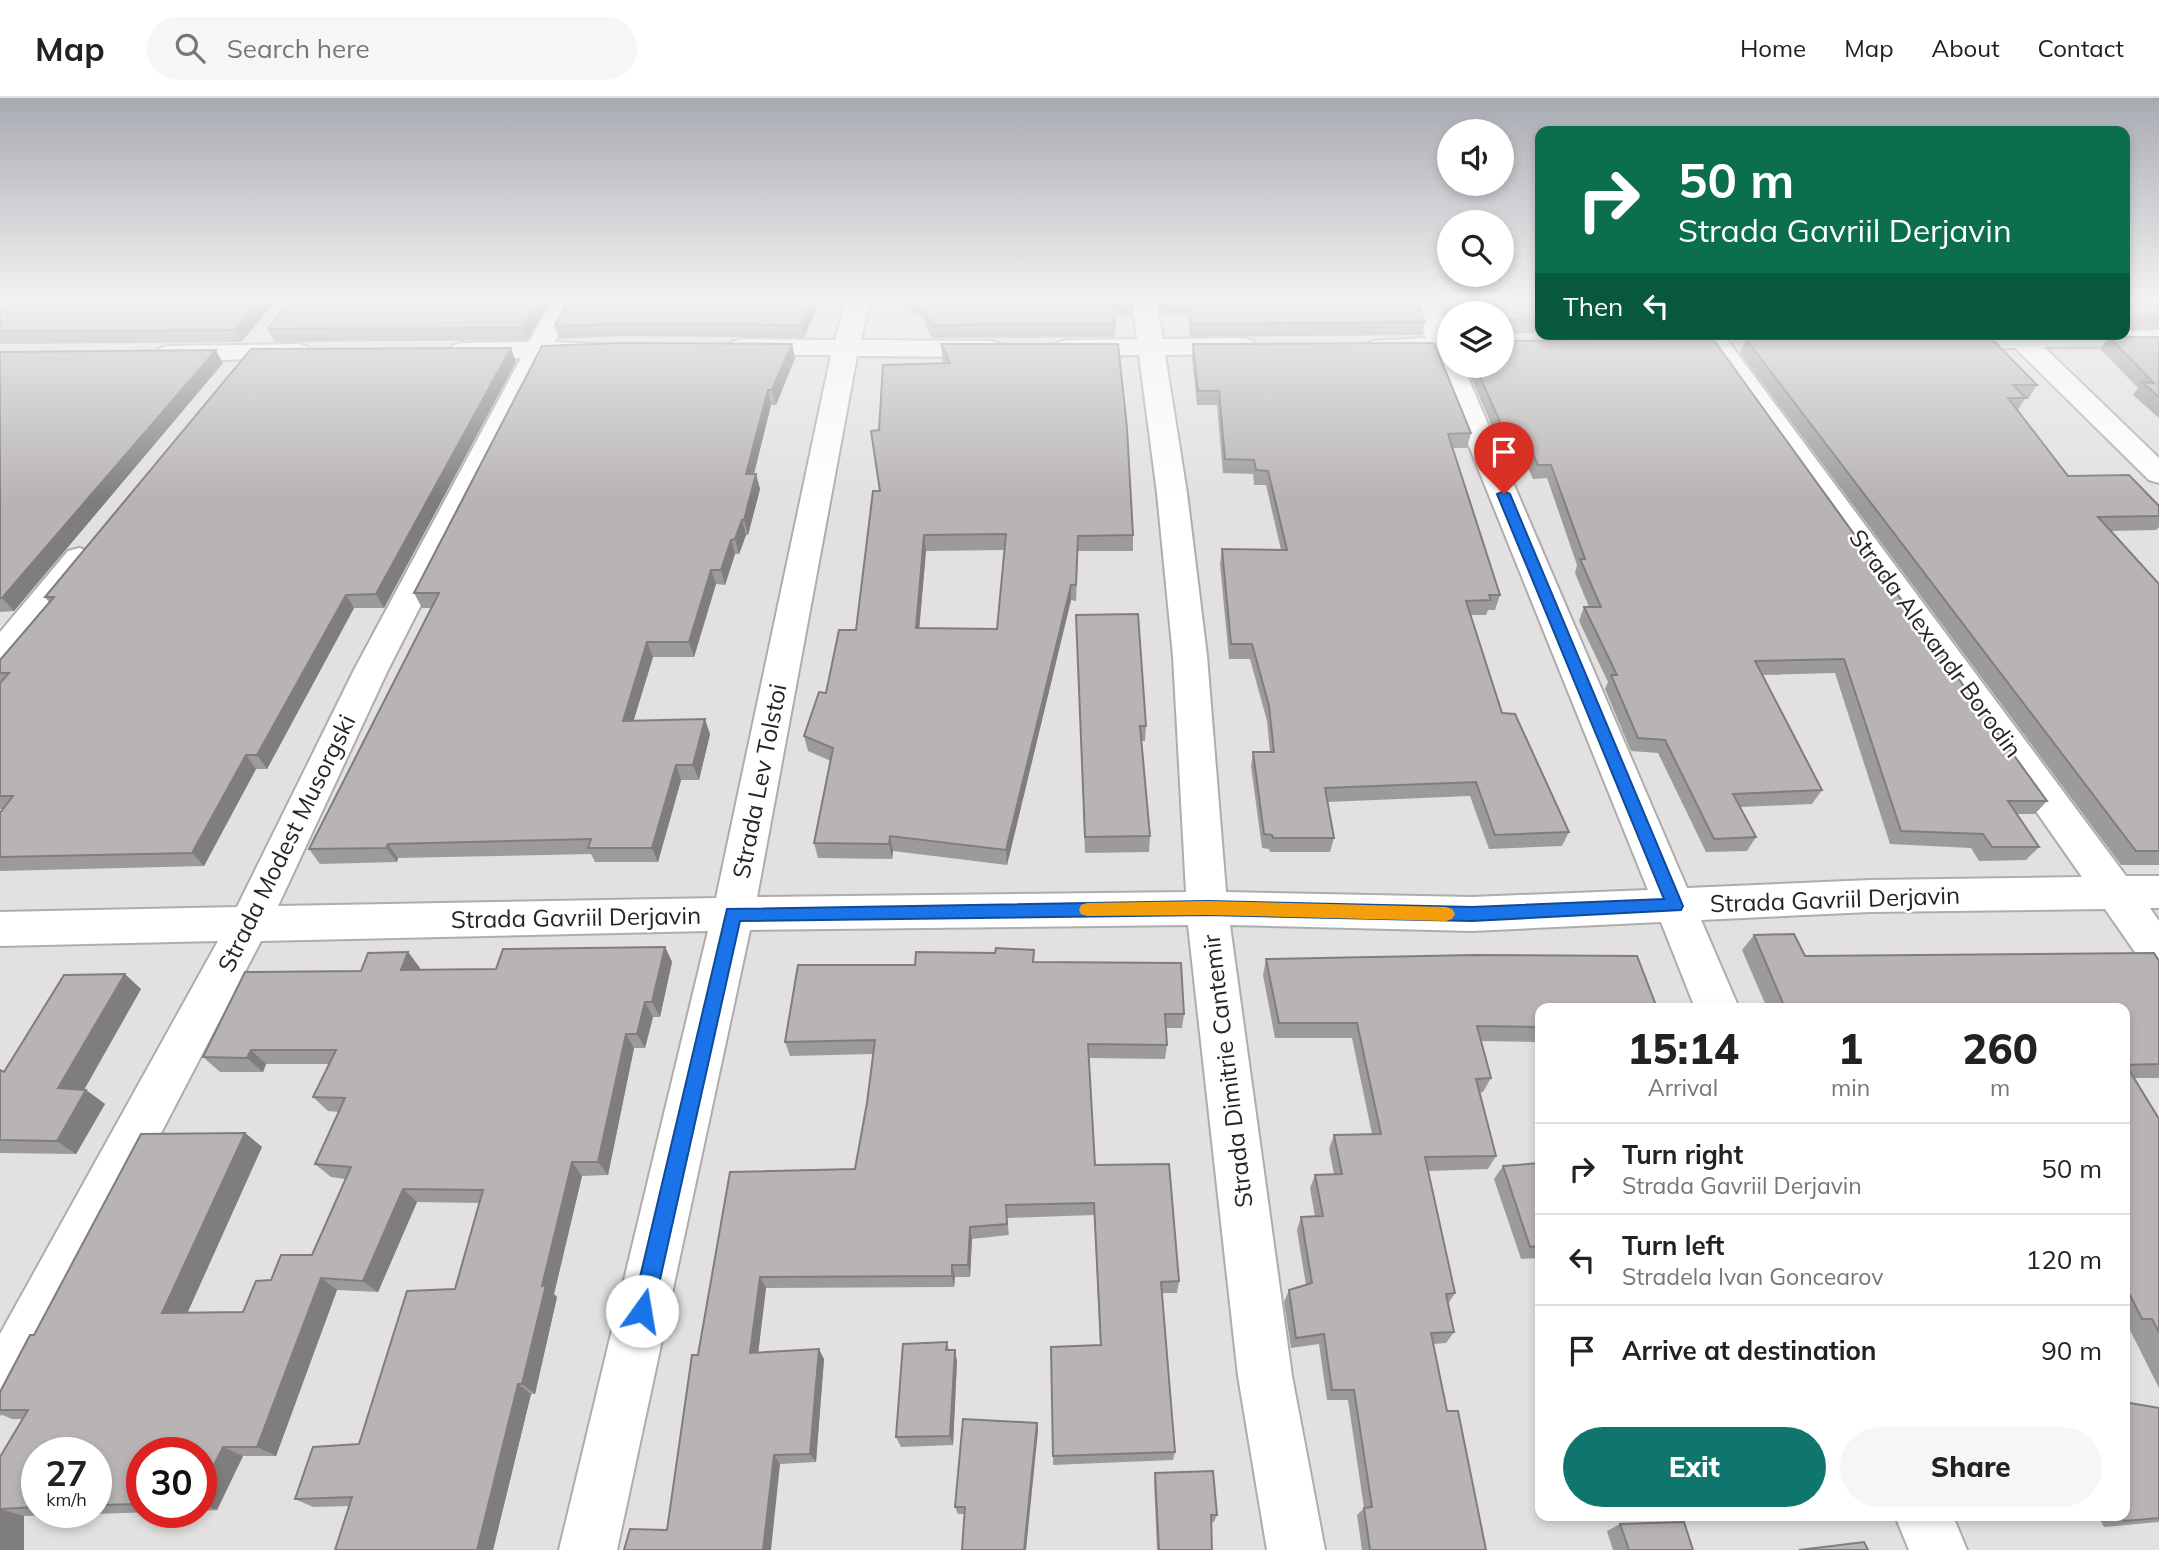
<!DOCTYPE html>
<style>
body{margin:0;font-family:Mulish,sans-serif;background:#f6f6f6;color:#222;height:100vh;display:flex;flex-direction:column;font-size:26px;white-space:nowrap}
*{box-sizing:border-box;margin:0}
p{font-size:23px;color:#767676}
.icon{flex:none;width:38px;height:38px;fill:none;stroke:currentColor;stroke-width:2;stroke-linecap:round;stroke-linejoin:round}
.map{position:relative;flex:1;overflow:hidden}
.drawer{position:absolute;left:1535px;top:905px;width:595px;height:518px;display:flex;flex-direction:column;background:#fff;border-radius:14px;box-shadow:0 4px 10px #0003}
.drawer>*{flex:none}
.banner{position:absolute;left:1535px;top:28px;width:595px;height:214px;border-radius:14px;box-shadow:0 4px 10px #0003;background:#0b6e4f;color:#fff;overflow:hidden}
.fabs{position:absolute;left:1437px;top:21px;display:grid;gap:14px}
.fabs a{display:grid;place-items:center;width:77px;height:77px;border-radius:50%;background:#fff;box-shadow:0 4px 10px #0003;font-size:35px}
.speed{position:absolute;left:21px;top:1339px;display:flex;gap:14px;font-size:35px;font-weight:700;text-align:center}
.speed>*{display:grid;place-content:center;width:91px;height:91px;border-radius:50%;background:#fff;box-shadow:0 4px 10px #0003;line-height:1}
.speed small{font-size:18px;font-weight:400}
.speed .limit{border:10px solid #d22;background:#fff;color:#111}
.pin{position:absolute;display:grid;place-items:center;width:60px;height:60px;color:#fff;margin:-72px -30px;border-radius:50% 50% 50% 0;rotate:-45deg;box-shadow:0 0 7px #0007}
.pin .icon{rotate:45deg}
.me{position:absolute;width:77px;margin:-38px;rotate:13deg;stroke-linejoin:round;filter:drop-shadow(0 0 5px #0008)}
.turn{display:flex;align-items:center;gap:24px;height:147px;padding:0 28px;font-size:32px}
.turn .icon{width:91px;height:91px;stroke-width:2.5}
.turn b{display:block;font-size:49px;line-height:60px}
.then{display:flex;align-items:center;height:66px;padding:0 28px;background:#0003;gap:14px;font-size:26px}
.eta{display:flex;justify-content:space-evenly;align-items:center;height:119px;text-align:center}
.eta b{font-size:42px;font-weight:800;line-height:49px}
.cta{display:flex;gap:14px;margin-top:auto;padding:14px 28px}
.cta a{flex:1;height:80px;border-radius:42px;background:#0f766e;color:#fff;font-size:28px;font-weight:800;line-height:80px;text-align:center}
.cta a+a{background:#f6f6f6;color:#222}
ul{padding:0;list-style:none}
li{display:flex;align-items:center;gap:21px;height:91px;padding:0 28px;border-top:2px solid #e0e0e0}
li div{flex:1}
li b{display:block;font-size:26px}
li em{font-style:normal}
header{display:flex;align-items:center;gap:42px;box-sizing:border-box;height:98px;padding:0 35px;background:#fff;border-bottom:2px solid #e0e0e0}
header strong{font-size:33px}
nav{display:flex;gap:38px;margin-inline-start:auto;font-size:24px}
.search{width:490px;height:63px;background:#f6f6f6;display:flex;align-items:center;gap:18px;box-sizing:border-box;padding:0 24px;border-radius:38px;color:#767676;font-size:26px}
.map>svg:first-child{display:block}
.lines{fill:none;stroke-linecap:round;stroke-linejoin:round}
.street-casing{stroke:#afacab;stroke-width:4}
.street{fill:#fff;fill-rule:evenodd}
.wall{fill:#9d9b9a;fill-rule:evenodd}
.shaded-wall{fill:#807e7d}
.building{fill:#b7b4b3;stroke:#807e7d;stroke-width:2;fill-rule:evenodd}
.route{fill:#1a73e8;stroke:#114b97;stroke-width:2}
.slow{fill:#f59e0b}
.labels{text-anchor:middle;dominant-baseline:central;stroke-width:5;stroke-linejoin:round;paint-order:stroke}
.street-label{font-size:24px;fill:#262524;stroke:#fff}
</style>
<header>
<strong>Map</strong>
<div class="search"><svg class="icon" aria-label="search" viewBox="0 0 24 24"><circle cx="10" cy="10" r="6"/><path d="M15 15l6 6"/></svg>Search here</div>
<nav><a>Home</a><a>Map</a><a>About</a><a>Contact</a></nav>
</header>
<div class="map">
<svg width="2159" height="1452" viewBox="0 0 2159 1452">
<rect width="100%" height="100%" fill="#e3e1df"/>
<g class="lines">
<g class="street-casing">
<g id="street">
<polygon points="554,199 578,199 555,244 602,246 606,251 602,256 547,259 388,572 278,808 716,800 831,257 741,257 732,254 728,249 732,244 741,241 835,242 847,199 871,199 861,242 992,243 1001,246 1005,251 1001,256 992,259 857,258 757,799 1186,794 1173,558 1157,395 1139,257 1066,258 1057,255 1053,250 1057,245 1066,242 1137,241 1132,199 1156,199 1163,241 1244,240 1253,243 1257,248 1253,253 1244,256 1165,257 1187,395 1207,558 1226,794 1472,799 1648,792 1432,256 1372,253 1368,248 1372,243 1426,240 1410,199 1434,199 1449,234 1449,268 1463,268 1687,790 1870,782 2082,779 1844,439 1697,236 1723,236 2126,778 2159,778 2159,810 2150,810 2159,823 2159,873 2144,867 2105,811 1870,814 1701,822 1739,910 1695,910 1661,824 1472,833 1230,827 1292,1278 1325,1452 1267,1452 1238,1278 1188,827 750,832 617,1452 559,1452 708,833 261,843 19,1308 0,1316 0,1236 218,843 0,848 0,814 237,809 354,572 521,260 461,261 452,258 448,253 452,248 461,245 529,244"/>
<polygon points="2159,232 2159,248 2044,249 2159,360 2159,385 2149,382 2015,250 1941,251 1932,248 1928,243 1932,238 1937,236 2124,236 2124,233"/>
<polygon points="299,246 308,249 312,254 308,259 167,264 158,261 154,256 158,251 167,248"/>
<polygon points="79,450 90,453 95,460 90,467 12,564 0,567 0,534 68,453"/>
<polygon points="1895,1418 1953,1418 1967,1452 1909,1452"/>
</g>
</g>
<use href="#street" class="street"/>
</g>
<g class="wall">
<polygon points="15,199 280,199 241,244 0,246 0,213 2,212"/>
<polygon points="293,199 553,199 527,242 274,244 268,231"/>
<polygon points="570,199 821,199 804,240 624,238 559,241 555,228"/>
<polygon points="904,199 1132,199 1132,218 1115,219 1115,239 932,240 921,218 905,211"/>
<polygon points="1157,199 1416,199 1425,224 1422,237 1190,239 1188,217 1162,217"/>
<polygon points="1435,199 1540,199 1540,235 1503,235 1503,241 2047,703 2035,716 2017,716 2039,749 2026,762 1979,763 1971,750 1890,746 1835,575 1762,577 1822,692 1812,706 1740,709 1756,739 1747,753 1706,754 1658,655 1631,653 1605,591 1608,584 1579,523 1584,509 1589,509 1575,475 1577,467 1547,380 1533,381 1519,349 1501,349 1466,268 1502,268 1502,215 1449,215 1449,228"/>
<polygon points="2124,199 2159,199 2159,230 2124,232"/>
<polygon points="2109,239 2159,239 2159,320 2133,297 2138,290 2100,251"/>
<polygon points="1746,241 2037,287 2028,301 2025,301 2018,312 2068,378 2159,408 2159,429 2156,432 2111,433 2159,486 2159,767 2121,767 1740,255"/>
<polygon points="792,246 795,260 776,307 771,307 754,376 756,376 760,391 748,437 746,437 739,456 735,456 725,487 716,486 694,559 653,559 633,623 710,636 699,682 681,682 658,764 595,764 591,756 398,760 397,764 320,766 309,751 431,510 422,510 414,495"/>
<path d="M 941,246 L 1133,437 L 1133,453 L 1078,453 L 1076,503 L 1071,502 L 1007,767 L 893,753 L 892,761 L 818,760 L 814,745 L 831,663 L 808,653 L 804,638 L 826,595 L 856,532 L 880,393 L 879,332 L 944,265 L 942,261 ZM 1005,452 L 997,531 L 919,530 L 926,453 Z"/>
<polygon points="1193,246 1471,335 1467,350 1452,350 1500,497 1495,512 1488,512 1486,517 1471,517 1502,615 1569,734 1562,748 1489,751 1470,698 1327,704 1334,740 1330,754 1270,754 1269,751 1262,750 1251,668 1253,654 1270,654 1267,623 1250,561 1229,561 1220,466 1222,451 1281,452 1266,387 1254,387 1253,376 1223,375 1217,307 1197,307 1192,260"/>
<polygon points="0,254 223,265 14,513 0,514"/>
<polygon points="516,264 384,510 354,510 267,671 256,671 204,768 0,773 0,715 3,711 0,711 0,562 49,504 45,499"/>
<polygon points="1076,517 1146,628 1145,643 1141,643 1150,738 1149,754 1085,755"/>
<polygon points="1754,837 1805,858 2159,863 2159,980 2134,980 2159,1021 2159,1290 2130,1232 2124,1232 2124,910 1767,910 1742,852"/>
<path d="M 665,849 L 672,864 L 660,919 L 653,919 L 645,950 L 634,950 L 608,1077 L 582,1078 L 554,1196 L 557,1199 L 535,1296 L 531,1296 L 493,1452 L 335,1452 L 349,1408 L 313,1409 L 295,1401 L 359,1346 L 455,1191 L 479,1105 L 417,1104 L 378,1194 L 337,1192 L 276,1358 L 243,1358 L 217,1412 L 201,1413 L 201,1354 L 142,1354 L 142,1414 L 159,1414 L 24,1418 L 0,1452 L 0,1359 L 22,1321 L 12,1321 L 0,1316 L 0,1294 L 34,1237 L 245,1035 L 262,1049 L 187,1215 L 243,1214 L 271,1182 L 312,1157 L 345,1081 L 331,1079 L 315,1066 L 339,1014 L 328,1013 L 313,999 L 329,966 L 266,966 L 263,974 L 220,974 L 203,959 L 361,873 L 408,854 L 420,870 L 419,872 L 496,871 ZM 37,1354 L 96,1354 L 96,1414 L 37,1414 Z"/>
<polygon points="1266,861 1540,910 1540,944 1481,943 1491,980 1483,994 1479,995 1496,1058 1488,1071 1428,1073 1455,1195 1448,1206 1454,1234 1446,1245 1433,1246 1447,1313 1486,1452 1362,1452 1357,1417 1364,1410 1348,1302 1327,1302 1319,1246 1291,1250 1284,1204 1289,1192 1306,1187 1297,1132 1301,1119 1315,1119 1310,1090 1315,1077 1334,1076 1329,1051 1334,1037 1372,1036 1352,940 1275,940 1263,877"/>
<polygon points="1034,864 1184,916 1182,930 1166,930 1167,947 1165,961 1089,960 1095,1067 1179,1183 1177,1195 1162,1195 1175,1354 1173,1362 1053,1367 1053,1358 1100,1248 1094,1117 1007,1120 1009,1137 972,1141 970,1179 955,1179 954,1189 766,1190 758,1254 824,1261 816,1364 780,1366 667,1432 730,1074 855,1071 867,1005 873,956 790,958 785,944 915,867"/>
<polygon points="141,891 84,992 86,992 105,1006 76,1056 0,1055 0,971 4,974"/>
<polygon points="1540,1065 1540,1160 1521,1161 1494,1081 1503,1068"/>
<polygon points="947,1244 949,1252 957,1263 953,1347 901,1349 896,1339"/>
<polygon points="2159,1310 2159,1424 2104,1429 2098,1418 2124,1418"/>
<polygon points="1037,1325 1038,1333 964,1416 958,1416 955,1409"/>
<polygon points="1155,1375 1217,1417 1214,1424 1211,1424 1212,1452 1157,1452 1154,1383"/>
<polygon points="1620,1426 1693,1452 1613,1452 1607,1433"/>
</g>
<g class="shaded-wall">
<polygon points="262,199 280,199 241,244 234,232"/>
<polygon points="541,199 553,199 527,242 523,230"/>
<polygon points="814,199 821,199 804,240 801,227"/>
<polygon points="792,246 795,260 776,307 772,292"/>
<polygon points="511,250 516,264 384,510 376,496"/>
<polygon points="216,252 223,265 14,513 2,500"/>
<polygon points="768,292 771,307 750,391 746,376"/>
<polygon points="756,376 760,391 748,437 744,422"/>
<polygon points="742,422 746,437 739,456 735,441"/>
<polygon points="924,437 926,453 918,545 916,530"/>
<polygon points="731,442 735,456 725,487 721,472"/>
<polygon points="711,472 716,486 694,559 689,544"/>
<polygon points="1071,487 1071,502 1007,767 1006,752"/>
<polygon points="346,497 354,510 267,671 257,657"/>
<polygon points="647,544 653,559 629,638 623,623"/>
<polygon points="705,621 710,636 699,682 693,667"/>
<polygon points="246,657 256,671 204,768 192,755"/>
<polygon points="676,667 681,682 658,764 652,750"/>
<polygon points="890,738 893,753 892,761 889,746"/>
<polygon points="388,746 398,760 397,764 386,750"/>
<polygon points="665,849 672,864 660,919 652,904"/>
<polygon points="408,854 420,870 413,888 401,872"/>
<polygon points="125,876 141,891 77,1004 58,990"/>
<polygon points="645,904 653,919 645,950 637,936"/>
<polygon points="626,936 634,950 608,1077 598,1064"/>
<polygon points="251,952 266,966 263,974 247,960"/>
<polygon points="86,992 105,1006 76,1056 57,1043"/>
<polygon points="245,1035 262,1049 182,1227 162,1215"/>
<polygon points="572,1064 582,1078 554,1196 557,1199 535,1296 522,1286 542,1188"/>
<polygon points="403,1091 417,1104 378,1194 363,1183"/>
<polygon points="970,1129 972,1141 970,1179 968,1167"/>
<polygon points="952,1167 955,1179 954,1189 952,1178"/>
<polygon points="760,1179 766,1190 757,1265 750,1255"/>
<polygon points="321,1180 337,1192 276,1358 257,1349"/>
<polygon points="819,1251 824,1261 816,1364 810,1356"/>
<polygon points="955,1252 957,1263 953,1347 950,1338"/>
<polygon points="518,1286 531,1296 493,1452 477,1452"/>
<polygon points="1037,1325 1038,1333 1026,1452 1024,1452"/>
<polygon points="223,1349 243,1358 217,1412 201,1406 201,1393"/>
<polygon points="774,1357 780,1366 771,1452 763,1452"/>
<polygon points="0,1411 24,1418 24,1452 0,1452"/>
</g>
<g class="building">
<polygon points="15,199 262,199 234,232 0,233 0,213 2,212"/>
<polygon points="293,199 541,199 523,230 268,231"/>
<polygon points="570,199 814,199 801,227 620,226 555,228"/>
<polygon points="907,199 1132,199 1132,205 1113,206 1115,226 931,227 920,205"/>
<polygon points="1161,199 1416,199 1425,224 1191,226 1189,204 1162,204"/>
<polygon points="1444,199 1540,199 1540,222 1506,222 1503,225 1503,241 1506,243 1713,241 2047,703 2008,703 2039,749 1992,749 1983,736 1901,733 1844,561 1755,563 1822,692 1733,696 1756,739 1714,741 1665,642 1638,640 1611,577 1617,577 1584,509 1601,509 1580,461 1585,461 1551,367 1538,367 1523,335 1505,335 1475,268 1502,268 1502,215 1452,215"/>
<polygon points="2124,199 2159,199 2159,219 2124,220"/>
<polygon points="1989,238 2037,287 2013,287 2026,300 2008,300 2068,378 2129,377 2159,408 2159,418 2098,419 2159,486 2159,753 2136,753 1746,241"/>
<polygon points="2109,239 2159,239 2159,299 2142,284 2154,285"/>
<polygon points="620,245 792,246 772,292 768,292 746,376 756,376 744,422 742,422 735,441 731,442 721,472 711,472 689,544 647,544 623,623 705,621 693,667 676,667 652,750 588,750 591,741 388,746 386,750 309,751 439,495 414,495 542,248"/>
<polygon points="1434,245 1471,335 1448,336 1500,497 1489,497 1491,502 1466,503 1502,615 1515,616 1569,734 1495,737 1476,684 1325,690 1334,740 1273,740 1272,737 1264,736 1253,654 1274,654 1269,608 1252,546 1231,546 1222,451 1287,452 1268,373 1256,372 1254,362 1225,361 1219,293 1198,293 1193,246"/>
<path d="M 941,246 L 1118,246 L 1127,330 L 1133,437 L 1078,438 L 1076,487 L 1071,487 L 1006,752 L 890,738 L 889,746 L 814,745 L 833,650 L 804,638 L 819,594 L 826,595 L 839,532 L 856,532 L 873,393 L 880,393 L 871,333 L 879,332 L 883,267 L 950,265 ZM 1006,436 L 997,531 L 916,530 L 924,437 Z"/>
<polygon points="511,250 376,496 346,497 257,657 246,657 192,755 0,759 0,715 13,698 0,698 0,585 9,575 0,575 0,562 54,499 45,499 251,251"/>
<polygon points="216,252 2,500 0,500 0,254"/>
<polygon points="1138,516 1146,628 1140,628 1150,738 1085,739 1076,517"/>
<polygon points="1794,836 1805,858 2154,855 2159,863 2159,966 2126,967 2159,1021 2159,1234 2152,1221 2142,1221 2124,1185 2124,910 1785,910 1754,837"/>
<polygon points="665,849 652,904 645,904 637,936 626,936 598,1064 572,1064 542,1188 546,1187 522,1286 518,1286 477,1452 335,1452 352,1399 295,1401 313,1349 359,1346 407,1193 455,1191 483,1092 403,1091 363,1183 321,1180 257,1349 223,1349 201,1393 201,1354 142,1354 142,1406 96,1407 96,1354 37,1354 37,1409 0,1411 0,1359 28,1312 0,1312 0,1294 30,1237 34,1237 141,1036 245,1035 162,1215 243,1214 256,1183 271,1182 281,1157 312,1157 351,1069 315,1066 345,1000 313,999 336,952 251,952 247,960 203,959 245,874 361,873 368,855 408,854 401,872 496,871 503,851"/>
<polygon points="996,850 1034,852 1033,864 1181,865 1184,916 1165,916 1167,947 1088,946 1095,1067 1169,1066 1179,1183 1161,1184 1175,1354 1053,1358 1051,1249 1101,1247 1094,1105 1006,1107 1007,1126 970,1129 968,1167 952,1167 952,1178 760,1179 750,1255 819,1251 810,1356 774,1357 763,1452 624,1452 630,1431 667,1432 692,1257 698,1257 730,1074 855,1071 867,1005 875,942 785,944 798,867 915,867 916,854 995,855"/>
<polygon points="1475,857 1637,858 1657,910 1540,910 1540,929 1477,928 1491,980 1476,981 1496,1058 1425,1059 1455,1195 1446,1196 1454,1234 1431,1235 1447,1313 1458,1313 1486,1452 1370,1452 1364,1410 1372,1409 1354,1292 1332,1292 1324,1236 1296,1240 1289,1192 1312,1185 1301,1119 1323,1118 1315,1077 1342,1076 1334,1037 1381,1036 1357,925 1279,925 1266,861"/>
<polygon points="125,876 58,990 86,992 57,1043 0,1042 0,972 4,974 64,877"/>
<polygon points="1540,1065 1540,1148 1530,1149 1503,1068"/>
<polygon points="947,1244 946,1252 955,1252 950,1338 896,1339 903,1246"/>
<polygon points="2124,1304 2159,1310 2159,1420 2124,1423 2121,1418 2124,1418"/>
<polygon points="963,1321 1037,1325 1024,1452 962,1452 965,1409 955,1409"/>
<polygon points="1213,1373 1217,1417 1211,1417 1212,1452 1159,1452 1155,1375"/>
<polygon points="1684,1424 1693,1452 1629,1452 1620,1426"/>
<polygon points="1864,1444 1868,1452 1799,1452"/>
</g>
<linearGradient id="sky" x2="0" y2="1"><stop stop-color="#a8aab2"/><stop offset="0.5" stop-color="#f2f2f1"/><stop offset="1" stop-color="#f2f2f1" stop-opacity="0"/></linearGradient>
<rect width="2159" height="402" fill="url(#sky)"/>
<polygon class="route" points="1504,393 1510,396 1683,808 1681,812 1472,823 1208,817 740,823 653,1213 650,1221 642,1224 635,1221 632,1213 727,811 1208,803 1472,809 1664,801 1497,396"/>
<polygon class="slow" points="1208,803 1446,809 1452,811 1455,816 1452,821 1446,823 1208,817 1087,818 1081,816 1079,812 1081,807 1087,805"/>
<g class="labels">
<g class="street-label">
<text transform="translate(1936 545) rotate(54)">Strada Alexandr Borodin</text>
<text transform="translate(759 683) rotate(-79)">Strada Lev Tolstoi</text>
<text transform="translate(286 745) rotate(-64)">Strada Modest Musorgski</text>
<text transform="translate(1835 801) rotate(-2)">Strada Gavriil Derjavin</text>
<text transform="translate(576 819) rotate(-1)">Strada Gavriil Derjavin</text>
<text transform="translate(1227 973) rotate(-97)">Strada Dimitrie Cantemir</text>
</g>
</g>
</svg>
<div class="fabs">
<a><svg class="icon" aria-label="sound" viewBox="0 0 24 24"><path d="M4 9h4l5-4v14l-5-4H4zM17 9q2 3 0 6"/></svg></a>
<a><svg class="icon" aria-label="search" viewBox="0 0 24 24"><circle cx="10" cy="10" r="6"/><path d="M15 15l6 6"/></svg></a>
<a><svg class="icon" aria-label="layers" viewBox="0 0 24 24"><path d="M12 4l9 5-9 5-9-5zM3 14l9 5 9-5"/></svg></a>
</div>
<div class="speed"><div>27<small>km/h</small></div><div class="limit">30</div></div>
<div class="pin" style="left:1504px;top:396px;background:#d93025"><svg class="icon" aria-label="arrive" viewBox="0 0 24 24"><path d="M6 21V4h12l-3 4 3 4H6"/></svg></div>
<svg class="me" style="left:642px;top:1213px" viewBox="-20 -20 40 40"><circle r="19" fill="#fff"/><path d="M0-13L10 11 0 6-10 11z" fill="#1a73e8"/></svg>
<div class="banner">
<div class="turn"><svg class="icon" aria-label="right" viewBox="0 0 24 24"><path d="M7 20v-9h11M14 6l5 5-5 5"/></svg><div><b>50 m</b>Strada Gavriil Derjavin</div></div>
<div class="then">Then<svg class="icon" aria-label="left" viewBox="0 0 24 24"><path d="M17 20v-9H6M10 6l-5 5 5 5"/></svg></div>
</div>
<section class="drawer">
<div class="eta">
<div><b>15:14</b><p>Arrival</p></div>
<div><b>1</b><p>min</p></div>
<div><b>260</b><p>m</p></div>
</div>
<ul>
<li><svg class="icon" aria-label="right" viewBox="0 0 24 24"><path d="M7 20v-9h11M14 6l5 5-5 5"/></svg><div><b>Turn right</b><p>Strada Gavriil Derjavin</p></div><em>50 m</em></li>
<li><svg class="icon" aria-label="left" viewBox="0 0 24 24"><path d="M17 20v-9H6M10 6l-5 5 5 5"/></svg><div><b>Turn left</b><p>Stradela Ivan Goncearov</p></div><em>120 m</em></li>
<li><svg class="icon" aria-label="arrive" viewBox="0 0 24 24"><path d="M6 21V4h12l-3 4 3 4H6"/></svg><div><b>Arrive at destination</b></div><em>90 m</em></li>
</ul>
<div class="cta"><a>Exit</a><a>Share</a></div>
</section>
</div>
